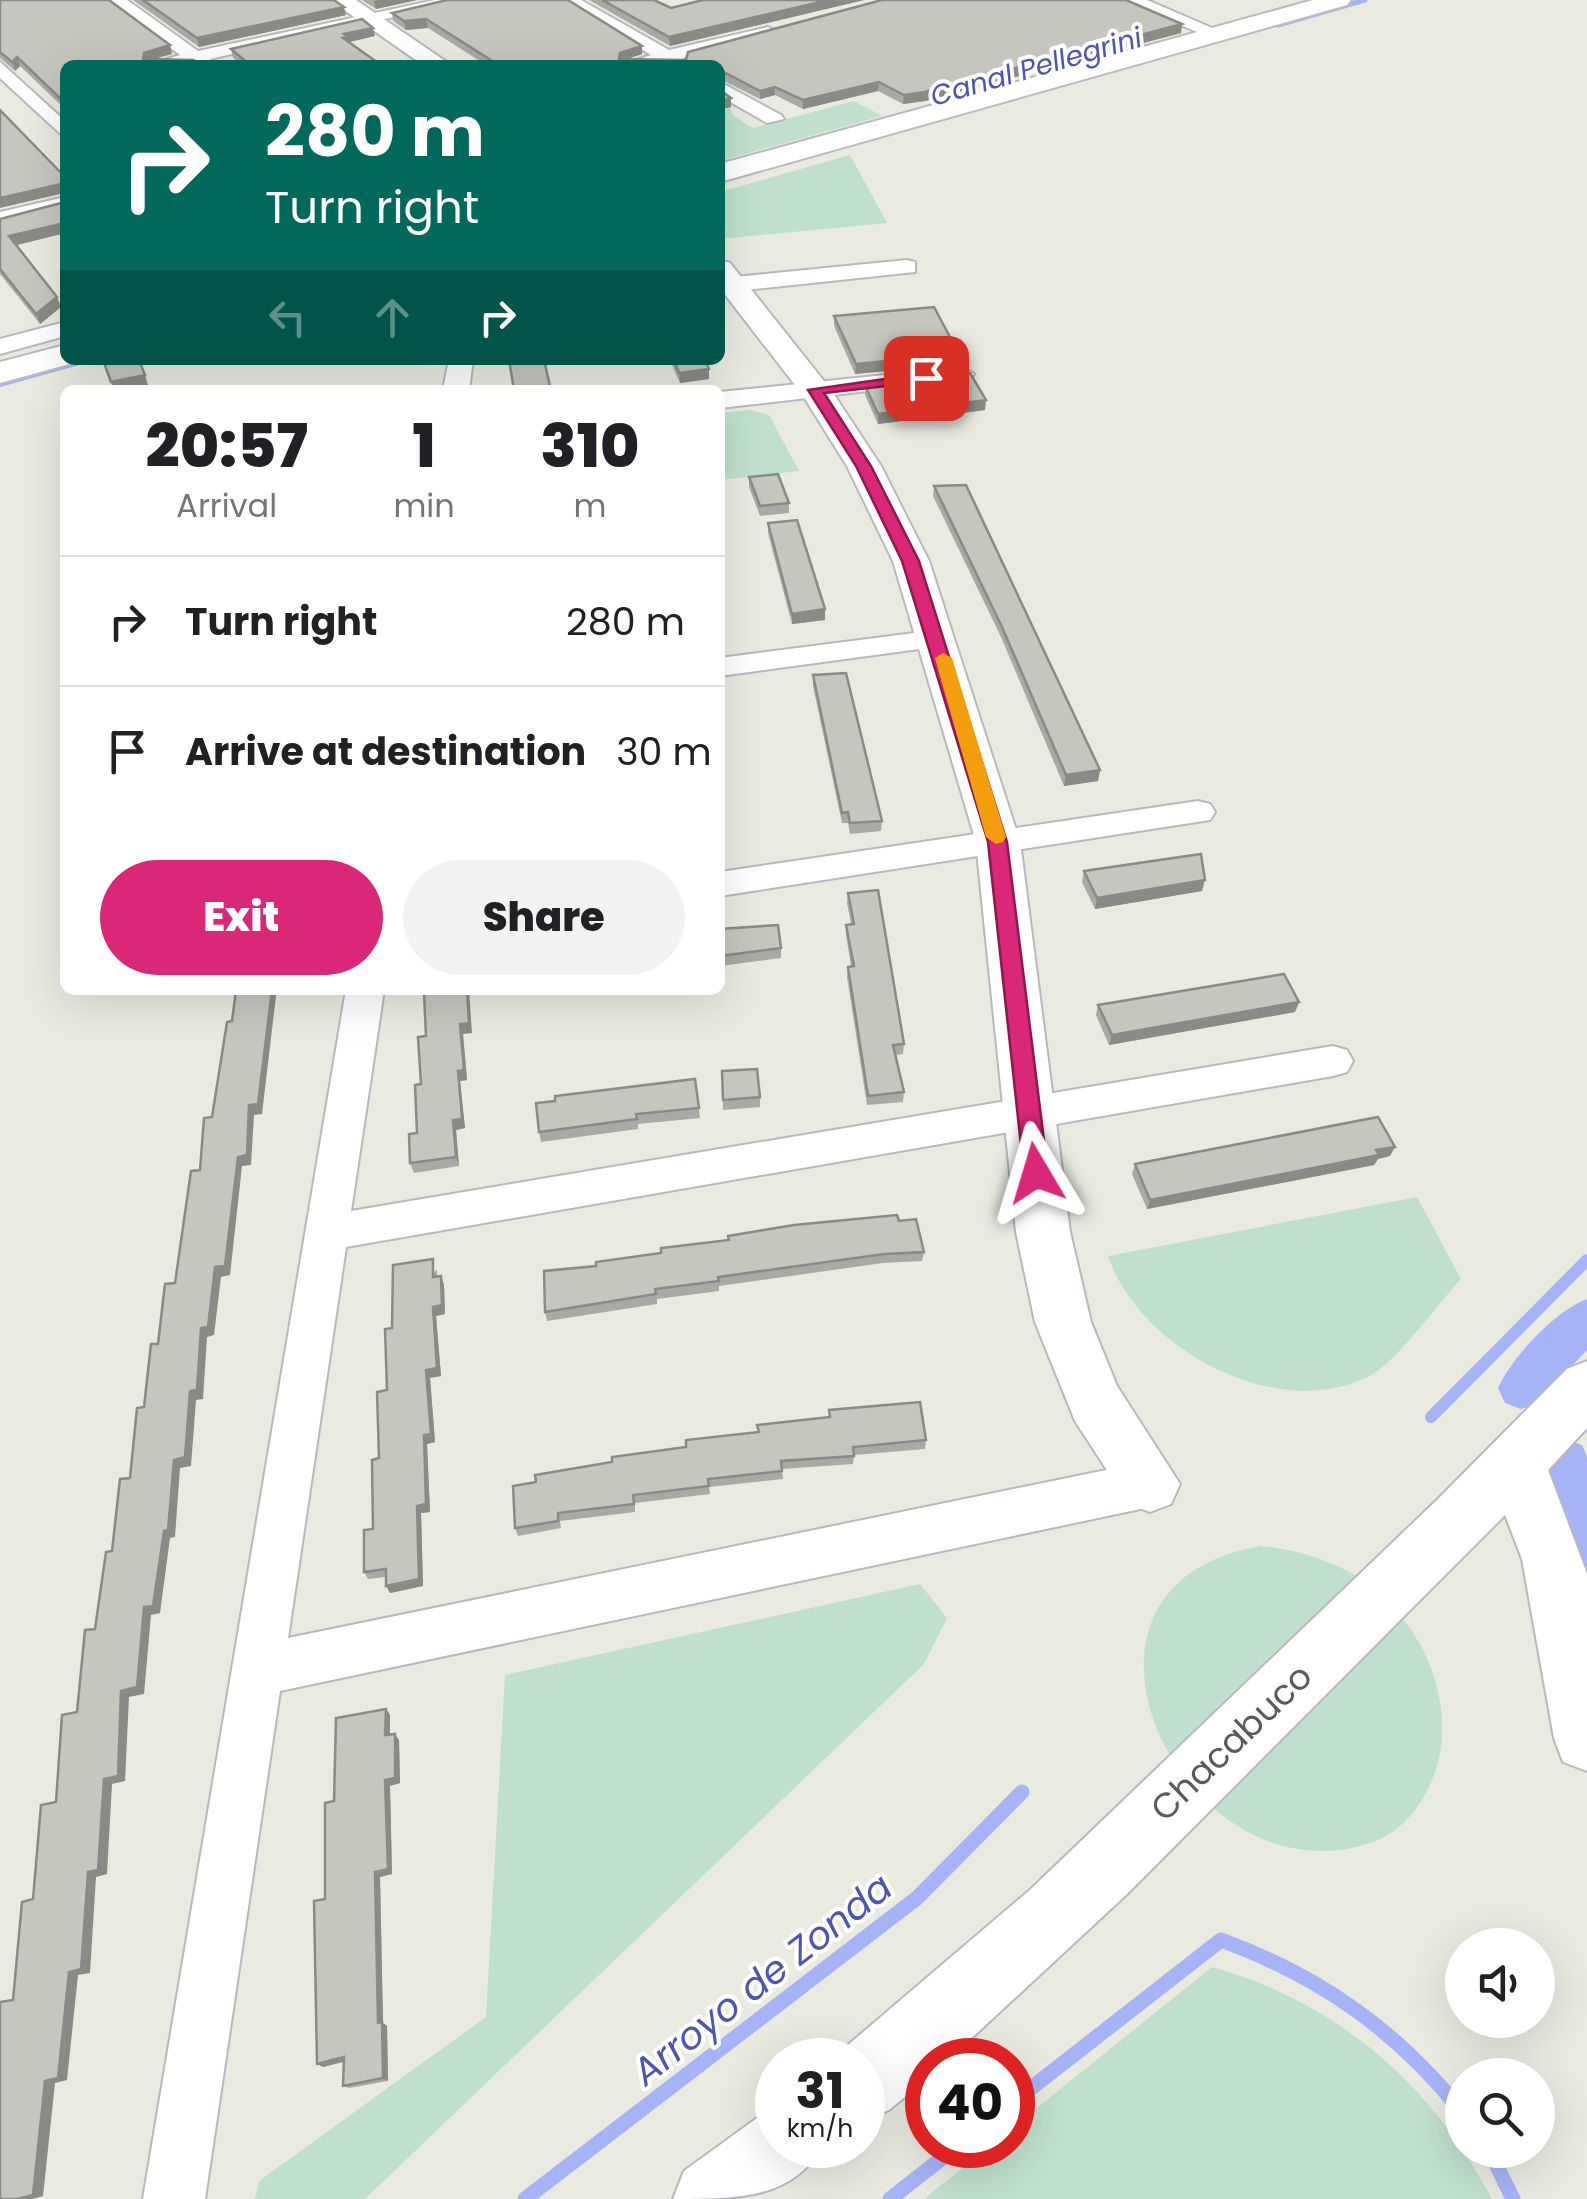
<!DOCTYPE html>
<style>
body{margin:0;font-family:Poppins,sans-serif;background:#f2f2f2;color:#202124;height:100vh;display:flex;flex-direction:column;font-size:38px;white-space:nowrap}
*{box-sizing:border-box;margin:0}
p{font-size:32px;color:#757577}
.icon{flex:none;width:55px;height:55px;fill:none;stroke:currentColor;stroke-width:2;stroke-linecap:round;stroke-linejoin:round}
.map{position:relative;flex:1;overflow:hidden}
.details{position:absolute;left:60px;top:385px;width:665px;height:610px;display:flex;flex-direction:column;background:#fff;border-radius:15px;box-shadow:0 10px 40px #0002}
.details>*{flex:none}
.hud{position:absolute;left:60px;top:60px;width:665px;height:305px;border-radius:15px;box-shadow:0 10px 40px #0002;background:#00695c;color:#fff;overflow:hidden}
.controls{position:absolute;left:1445px;top:1928px;display:grid;gap:20px}
.controls a{display:grid;place-items:center;width:110px;height:110px;border-radius:50%;background:#fff;box-shadow:0 10px 40px #0002;font-size:50px}
.speed{position:absolute;left:755px;top:2038px;display:flex;gap:20px;font-size:50px;font-weight:700;text-align:center}
.speed>*{display:grid;place-content:center;width:130px;height:130px;border-radius:50%;background:#fff;box-shadow:0 10px 40px #0002;line-height:1}
.speed small{font-size:25px;font-weight:400}
.speed .limit{border:15px solid #d22;background:#fff;color:#111}
.pin{position:absolute;display:grid;place-items:center;width:85px;height:85px;color:#fff;margin:-42px;border-radius:20px;box-shadow:0 5px 15px #0006}
.me{position:absolute;width:110px;margin:-55px;rotate:353deg;stroke-linejoin:round;filter:drop-shadow(0 0 8px #0008)}
.turn{display:flex;align-items:center;gap:35px;height:210px;padding:0 40px;font-size:45px}
.turn .icon{width:130px;height:130px;stroke-width:2.5}
.turn b{display:block;font-size:70px;line-height:85px}
.lanes{display:flex;align-items:center;height:95px;padding:0 40px;background:#0003;justify-content:center;gap:50px;direction:ltr}
.lanes .off{opacity:.35}
.eta{display:flex;justify-content:space-evenly;align-items:center;height:170px;text-align:center}
.eta b{font-size:60px;font-weight:800;line-height:70px}
.action{display:flex;gap:20px;margin-top:auto;padding:20px 40px}
.action a{flex:1;height:115px;border-radius:60px;background:#db2777;color:#fff;font-size:40px;font-weight:800;line-height:115px;text-align:center}
.action a+a{background:#f2f2f2;color:#202124}
ul{padding:0;list-style:none}
li{display:flex;align-items:center;gap:30px;height:130px;padding:0 40px;border-top:2px solid #e0e0e0}
li div{flex:1}
li b{display:block;font-size:38px}
li em{font-style:normal}
.map>svg:first-child{display:block}
.green{fill:#bfe0cd}
.lines{fill:none;stroke-linecap:round;stroke-linejoin:round}
.stream-far3{stroke:#a6b3f6;stroke-width:5}
.stream-far2{stroke:#a6b3f6;stroke-width:8}
.stream-far1{stroke:#a6b3f6;stroke-width:12}
.stream{stroke:#a6b3f6;stroke-width:15}
.canal{fill:#a6b3f6;fill-rule:evenodd}
.minor-casing{stroke:#b9b8be;stroke-width:4}
.tertiary-casing{stroke:#b9b8be;stroke-width:4}
.secondary-casing{stroke:#babac1;stroke-width:4}
.minor{fill:#fff;fill-rule:evenodd}
.tertiary{fill:#fff;fill-rule:evenodd}
.secondary{fill:#fff;fill-rule:evenodd}
.wall{fill:#a9aaa3}
.shaded-wall{fill:#8a8b84}
.building{fill:#c5c6bd;stroke:#8a8b84;stroke-width:2.5}
.route{fill:#db2777;stroke:#8e194d;stroke-width:2.5}
.slow{fill:#f59e0b}
.labels{text-anchor:middle;dominant-baseline:central;stroke-width:8;stroke-linejoin:round;paint-order:stroke}
.far-water-label{font-size:28px;font-style:italic;fill:#4c55b5;stroke:#fff}
.near-street-label{font-size:35px;fill:#595a60;stroke:#fff}
.near-water-label{font-size:38px;font-style:italic;fill:#4c55b5;stroke:#fff}
</style>
<div class="map">
<svg width="1587" height="2199" viewBox="0 0 1587 2199">
<rect width="100%" height="100%" fill="#e9ebe1"/>
<g class="green">
<polygon points="854,101 882,116 720,161 720,111 730,108 732,115 753,128"/>
<polygon points="850,155 887,223 720,239 720,192"/>
<polygon points="751,410 769,415 799,471 720,480 720,413"/>
<path d="M 1417,1197 L 1461,1279 C 1440,1302 1397,1360 1373,1374 C 1281,1426 1139,1349 1108,1256 Z"/>
<path d="M 1262,1546 C 1303,1551 1340,1562 1373,1588 C 1434,1637 1465,1729 1423,1798 C 1414,1814 1398,1831 1380,1839 C 1190,1918 1023,1584 1262,1546 Z"/>
<polygon points="920,1584 947,1618 924,1664 365,2199 255,2199 259,2181 486,2017 505,1675"/>
<path d="M 1212,1967 C 1338,2002 1433,2086 1492,2199 L 924,2199 L 991,2145 L 1012,2145 L 1013,2127 Z"/>
</g>
<g class="lines">
<polyline class="stream-far3" points="1278,25 1365,0"/>
<polyline class="stream-far2" points="0,383 83,360"/>
<polyline class="stream-far1" points="1431,1417 1587,1260"/>
<g class="stream">
<path d="M 1012,2103 L 1221,1940 C 1319,1976 1397,2030 1462,2112"/>
<polyline points="1489,2150 1513,2199"/>
<polyline points="525,2199 917,1898 1022,1792"/>
<polyline points="890,2199 959,2145"/>
</g>
<g class="canal">
<path d="M 1587,1299 L 1587,1350 L 1537,1403 L 1521,1409 L 1505,1403 L 1498,1388 C 1512,1357 1555,1311 1587,1299 Z"/>
<polygon points="1565,1439 1582,1445 1587,1457 1587,1594 1569,1587 1541,1461 1548,1445"/>
</g>
<g class="minor-casing">
<g id="minor">
<polygon points="107,0 127,0 198,51 435,0 468,0 210,59 215,65 148,65 180,55"/>
<polygon points="560,0 581,0 669,50 768,27 777,32 683,58 686,65 622,65 651,55"/>
<polygon points="1123,0 1147,0 1226,34 1211,38"/>
<polygon points="0,62 65,121 65,138 0,78"/>
<polygon points="720,82 781,115 784,119 767,123 720,96"/>
<polygon points="65,197 65,209 0,226 0,212"/>
<polygon points="907,260 915,262 915,272 735,291 723,284 735,277"/>
<polygon points="65,322 65,336 0,354 0,339"/>
<polygon points="449,360 473,360 469,390 443,390"/>
<polygon points="962,367 974,374 971,379 720,408 720,392"/>
<polygon points="938,630 949,633 953,639 949,645 720,676 720,658"/>
<polygon points="1198,801 1210,804 1215,812 1210,820 720,896 720,872"/>
<polygon points="346,990 384,990 351,1211 1333,1046 1347,1050 1353,1061 1347,1072 1333,1076 346,1247 288,1638 1150,1461 1167,1468 1174,1484 1167,1500 1150,1507 280,1691 205,2199 143,2199"/>
</g>
</g>
<g class="tertiary-casing">
<g id="tertiary">
<polygon points="330,0 356,0 451,65 423,65"/>
<polygon points="720,260 730,263 831,390 881,466 929,561 1020,842 1070,1232 1091,1322 1117,1386 1180,1484 1171,1504 1150,1512 1129,1504 1075,1421 1035,1322 1016,1232 976,842 893,561 847,466 802,394 720,288"/>
<polygon points="1587,1361 1587,1428 1548,1470 1587,1574 1587,1771 1563,1762 1554,1738 1522,1559 1505,1515 1127,1894 948,2060 928,2060 928,2078 889,2110 862,2121 862,2060 834,2060 835,2056 1031,1889 1438,1499 1567,1369"/>
<path d="M 778,2109 L 778,2145 L 823,2145 C 793,2199 739,2199 673,2199 L 684,2171 L 757,2118 Z"/>
</g>
</g>
<g class="secondary-casing">
<g id="secondary">
<polygon points="1313,0 1351,0 1347,5 720,182 720,164"/>
<polygon points="65,345 65,360 77,362 0,383 0,362"/>
</g>
</g>
<use href="#minor" class="minor"/>
<use href="#tertiary" class="tertiary"/>
<use href="#secondary" class="secondary"/>
</g>
<g class="wall">
<polygon points="0,0 170,45 172,54 65,65 64,108 20,66 15,71 0,58"/>
<polygon points="133,0 334,0 346,15 199,47"/>
<polygon points="362,0 417,0 376,9"/>
<polygon points="589,0 654,0 671,8 703,0 864,0 670,46"/>
<polygon points="392,13 642,54 627,59 686,60 1182,24 1181,33 925,101 903,104 878,91 803,109 775,95 760,99 720,79 720,65 486,65 428,28 406,30 393,21"/>
<polygon points="375,36 349,42 381,65 242,65 233,58 231,49"/>
<polygon points="65,196 65,233 16,245 57,297 61,307 40,324 0,274 0,219 65,202"/>
<polygon points="834,316 959,354 958,364 855,374 834,326"/>
<polygon points="670,360 705,360 709,379 680,383"/>
<polygon points="865,385 985,410 878,424 865,395"/>
<polygon points="749,477 789,503 789,513 760,516 749,487"/>
<polygon points="934,486 1100,770 1098,781 1064,786 1001,637 933,496"/>
<polygon points="768,523 825,620 792,624 768,533"/>
<polygon points="813,675 882,821 881,831 850,834 848,823 842,823 813,686"/>
<polygon points="1084,871 1202,891 1095,909 1082,882"/>
<polygon points="848,893 904,1044 903,1054 896,1055 904,1092 903,1102 867,1105 847,977 848,967 851,966 846,935 846,925 851,924 847,903"/>
<polygon points="720,929 781,948 781,958 720,966"/>
<polygon points="1299,1002 1295,1012 1109,1045 1096,1015 1098,1005"/>
<polygon points="472,1033 463,1034 467,1080 460,1081 465,1128 456,1130 459,1166 414,1173 410,1163 417,1133 426,1036"/>
<polygon points="722,1071 760,1097 760,1107 723,1110"/>
<polygon points="695,1079 700,1118 638,1124 638,1129 541,1142 539,1132"/>
<polygon points="1390,1156 1378,1159 1374,1165 1147,1209 1132,1174 1135,1164"/>
<polygon points="899,1221 924,1252 922,1261 883,1263 719,1286 719,1291 657,1299 657,1304 547,1321 545,1312 596,1266"/>
<polygon points="437,1269 437,1276 441,1276 444,1285 445,1314 436,1316 441,1376 430,1378 435,1442 427,1444 430,1512 421,1513 423,1586 390,1593 386,1577 368,1579 364,1572 373,1529 392,1328"/>
<polygon points="829,1410 926,1440 925,1449 854,1455 853,1464 782,1469 783,1479 709,1487 710,1494 635,1503 635,1512 560,1521 561,1528 518,1536 515,1528 536,1482 612,1462 758,1432 757,1425 829,1417"/>
<polygon points="386,1709 390,1715 390,1735 399,1740 400,1783 390,1786 392,1874 380,1877 383,2023 387,2026 388,2081 349,2088 343,2086 344,2062 323,2067 317,2064 325,1899 334,1801"/>
</g>
<g class="shaded-wall">
<polygon points="377,0 417,0 376,9 374,1"/>
<polygon points="829,0 864,0 670,46 669,37"/>
<polygon points="344,7 346,15 199,47 197,38"/>
<polygon points="426,19 428,28 406,30 404,21"/>
<polygon points="1182,24 1181,33 925,101 903,104 904,95"/>
<polygon points="373,28 375,36 349,42 345,46 344,34"/>
<polygon points="170,45 172,54 147,61 143,59 144,53"/>
<polygon points="642,46 642,54 621,61 619,65 620,53"/>
<polygon points="17,57 20,66 15,71 12,62"/>
<polygon points="879,82 878,91 803,109 803,100"/>
<polygon points="775,87 775,95 760,99 760,91"/>
<polygon points="731,98 731,107 720,110 720,101"/>
<polygon points="61,184 64,193 0,208 0,198"/>
<polygon points="65,223 65,233 13,246 9,236"/>
<polygon points="57,297 61,307 40,324 36,314"/>
<polygon points="959,354 958,364 855,374 856,364"/>
<polygon points="709,369 709,379 680,383 679,373"/>
<polygon points="145,375 148,385 125,390 114,390 111,382"/>
<polygon points="550,386 550,390 514,390"/>
<polygon points="986,400 985,410 878,424 878,414"/>
<polygon points="825,609 825,620 792,624 792,614"/>
<polygon points="1100,770 1098,781 1064,786 1066,775"/>
<polygon points="1205,880 1202,891 1095,909 1097,898"/>
<polygon points="272,990 274,990 276,996 262,1114 254,1115 251,1165 242,1166 230,1275 221,1277 214,1335 207,1337 203,1399 196,1400 191,1466 180,1468 175,1537 170,1538 160,1613 151,1615 144,1694 129,1697 125,1781 112,1784 107,1874 96,1877 90,1973 78,1975 67,2080 55,2083 43,2196 32,2199 18,2199 69,1972 121,1691 144,1607 201,1328 249,1105"/>
<polygon points="467,990 469,990 472,1033 463,1034 467,1080 460,1081 465,1128 456,1130 459,1166 456,1157 453,1120 460,1024"/>
<polygon points="1299,1002 1295,1012 1109,1045 1112,1035"/>
<polygon points="1395,1147 1390,1156 1378,1159 1374,1165 1147,1209 1150,1200"/>
<polygon points="441,1276 444,1285 445,1314 436,1316 441,1376 430,1378 435,1442 427,1444 430,1512 421,1513 423,1586 390,1593 386,1586 417,1506 424,1435 426,1370 433,1307"/>
<polygon points="386,1709 390,1715 390,1741 385,1735"/>
<polygon points="395,1734 399,1740 400,1783 390,1786 392,1874 380,1877 383,2023 387,2026 388,2081 383,2078 378,2023 375,1872 385,1780"/>
<polygon points="344,2057 349,2060 323,2067 317,2064"/>
</g>
<g class="building">
<polygon points="0,0 109,0 170,45 144,53 143,59 193,60 189,65 65,65 65,98 61,99 17,57 12,62 0,52"/>
<polygon points="143,0 334,0 344,7 197,38"/>
<polygon points="447,0 568,0 642,46 620,53 619,59 686,60 688,52 882,0 1126,0 1182,24 925,92 904,95 879,82 803,100 775,87 760,91 720,70 720,65 496,65 497,64 426,19 404,21 392,13"/>
<polygon points="602,0 654,0 671,8 703,0 829,0 669,37"/>
<polygon points="362,19 373,28 344,34 348,37 343,38 381,65 250,65 231,49"/>
<polygon points="720,90 731,98 720,101"/>
<polygon points="0,110 65,177 65,187 61,184 0,198"/>
<polygon points="65,196 65,223 9,236 57,297 36,314 0,269 0,219 65,202"/>
<polygon points="934,307 959,354 856,364 834,316"/>
<polygon points="103,360 139,360 145,375 111,382"/>
<polygon points="509,360 544,360 550,386 514,390"/>
<polygon points="674,360 705,360 709,369 679,373"/>
<polygon points="970,373 986,400 878,414 865,385"/>
<polygon points="778,474 789,503 760,506 749,477"/>
<polygon points="966,485 1100,770 1066,775 1002,627 934,486"/>
<polygon points="797,520 825,609 792,614 768,523"/>
<polygon points="846,673 882,821 850,823 848,812 842,813 813,675"/>
<polygon points="1201,854 1205,880 1097,898 1084,871"/>
<polygon points="878,890 904,1044 893,1045 904,1092 868,1096 848,967 854,966 846,925 854,924 848,893"/>
<polygon points="778,925 781,948 720,956 720,929"/>
<polygon points="1284,974 1299,1002 1112,1035 1098,1005"/>
<polygon points="236,990 272,990 258,1104 249,1105 247,1155 238,1157 225,1266 215,1267 208,1327 201,1328 197,1390 190,1391 185,1457 174,1460 168,1530 164,1531 153,1606 144,1607 137,1687 121,1691 118,1776 104,1779 98,1870 88,1872 81,1969 69,1972 58,2078 45,2081 33,2195 18,2199 0,2199 0,2002 13,2000 22,1902 33,1899 41,1805 56,1802 62,1715 77,1712 85,1630 95,1629 106,1552 112,1551 120,1479 130,1478 137,1408 144,1407 151,1344 158,1344 165,1284 175,1283 191,1171 200,1170 204,1118 212,1117 227,1022 232,1021"/>
<polygon points="432,990 467,990 469,1023 460,1024 464,1070 458,1071 462,1119 453,1120 456,1157 410,1163 409,1134 417,1133 415,1085 421,1084 418,1037 426,1036 424,993 432,992"/>
<polygon points="757,1069 760,1097 723,1100 722,1071"/>
<polygon points="695,1079 699,1108 636,1114 637,1119 539,1132 536,1103 555,1101 555,1096"/>
<polygon points="1378,1117 1395,1147 1376,1150 1379,1155 1150,1200 1135,1164"/>
<polygon points="897,1215 899,1221 916,1219 924,1252 884,1254 718,1277 719,1281 655,1289 656,1294 545,1312 544,1271 596,1266 596,1262 661,1253 661,1248 729,1240 728,1236 794,1225"/>
<polygon points="433,1259 433,1277 441,1276 442,1305 433,1307 437,1368 426,1370 431,1434 424,1435 426,1504 417,1506 419,1579 386,1586 386,1569 364,1572 364,1530 373,1529 372,1460 379,1458 377,1392 387,1390 385,1329 392,1328 393,1265"/>
<polygon points="920,1402 926,1440 853,1447 854,1456 781,1461 782,1471 708,1479 709,1486 633,1495 634,1504 558,1513 558,1521 515,1528 513,1486 536,1482 535,1475 612,1462 612,1457 686,1447 686,1440 759,1432 757,1425 830,1417 829,1410"/>
<polygon points="386,1709 385,1735 395,1734 395,1778 385,1780 388,1869 375,1872 378,2023 382,2022 383,2078 343,2086 344,2057 317,2064 314,1901 325,1899 325,1803 334,1801 336,1718"/>
</g>
<polygon class="route" points="926,373 931,381 824,393 871,466 919,561 1007,842 1048,1173 1036,1182 1024,1173 988,842 902,561 856,466 808,390"/>
<polygon class="slow" points="943,653 952,658 1006,837 1003,842 996,844 986,837 935,658"/>
<g class="labels">
<g class="far-water-label">
<text transform="translate(1036 67) rotate(-16)">Canal Pellegrini</text>
</g>
<g class="near-street-label">
<text transform="translate(1231 1742) rotate(-44)">Chacabuco</text>
</g>
<g class="near-water-label">
<text transform="translate(762 1979) rotate(-38)">Arroyo de Zonda</text>
</g>
</g>
</svg>
<div class="controls">
<a><svg class="icon" aria-label="sound" viewBox="0 0 24 24"><path d="M4 9h4l5-4v14l-5-4H4zM17 9q2 3 0 6"/></svg></a>
<a><svg class="icon" aria-label="search" viewBox="0 0 24 24"><circle cx="10" cy="10" r="6"/><path d="M15 15l6 6"/></svg></a>
</div>
<div class="speed"><div>31<small>km/h</small></div><div class="limit">40</div></div>
<div class="pin" style="left:926px;top:378px;background:#d93025"><svg class="icon" aria-label="arrive" viewBox="0 0 24 24"><path d="M6 21V4h12l-3 4 3 4H6"/></svg></div>
<svg class="me" style="left:1036px;top:1173px" viewBox="-20 -20 40 40"><path d="M0-17L14 15 0 8-14 15z" fill="#db2777" stroke="#fff" stroke-width="4"/></svg>
<div class="hud">
<div class="turn"><svg class="icon" aria-label="right" viewBox="0 0 24 24"><path d="M7 20v-9h11M14 6l5 5-5 5"/></svg><div><b>280 m</b>Turn right</div></div>
<div class="lanes"><svg class="icon off" aria-label="left" viewBox="0 0 24 24"><path d="M17 20v-9H6M10 6l-5 5 5 5"/></svg><svg class="icon off" aria-label="ahead" viewBox="0 0 24 24"><path d="M12 20V5M6 11l6-6 6 6"/></svg><svg class="icon" aria-label="right" viewBox="0 0 24 24"><path d="M7 20v-9h11M14 6l5 5-5 5"/></svg></div>
</div>
<section class="details">
<div class="eta">
<div><b>20:57</b><p>Arrival</p></div>
<div><b>1</b><p>min</p></div>
<div><b>310</b><p>m</p></div>
</div>
<ul>
<li><svg class="icon" aria-label="right" viewBox="0 0 24 24"><path d="M7 20v-9h11M14 6l5 5-5 5"/></svg><div><b>Turn right</b></div><em>280 m</em></li>
<li><svg class="icon" aria-label="arrive" viewBox="0 0 24 24"><path d="M6 21V4h12l-3 4 3 4H6"/></svg><div><b>Arrive at destination</b></div><em>30 m</em></li>
</ul>
<div class="action"><a>Exit</a><a>Share</a></div>
</section>
</div>
